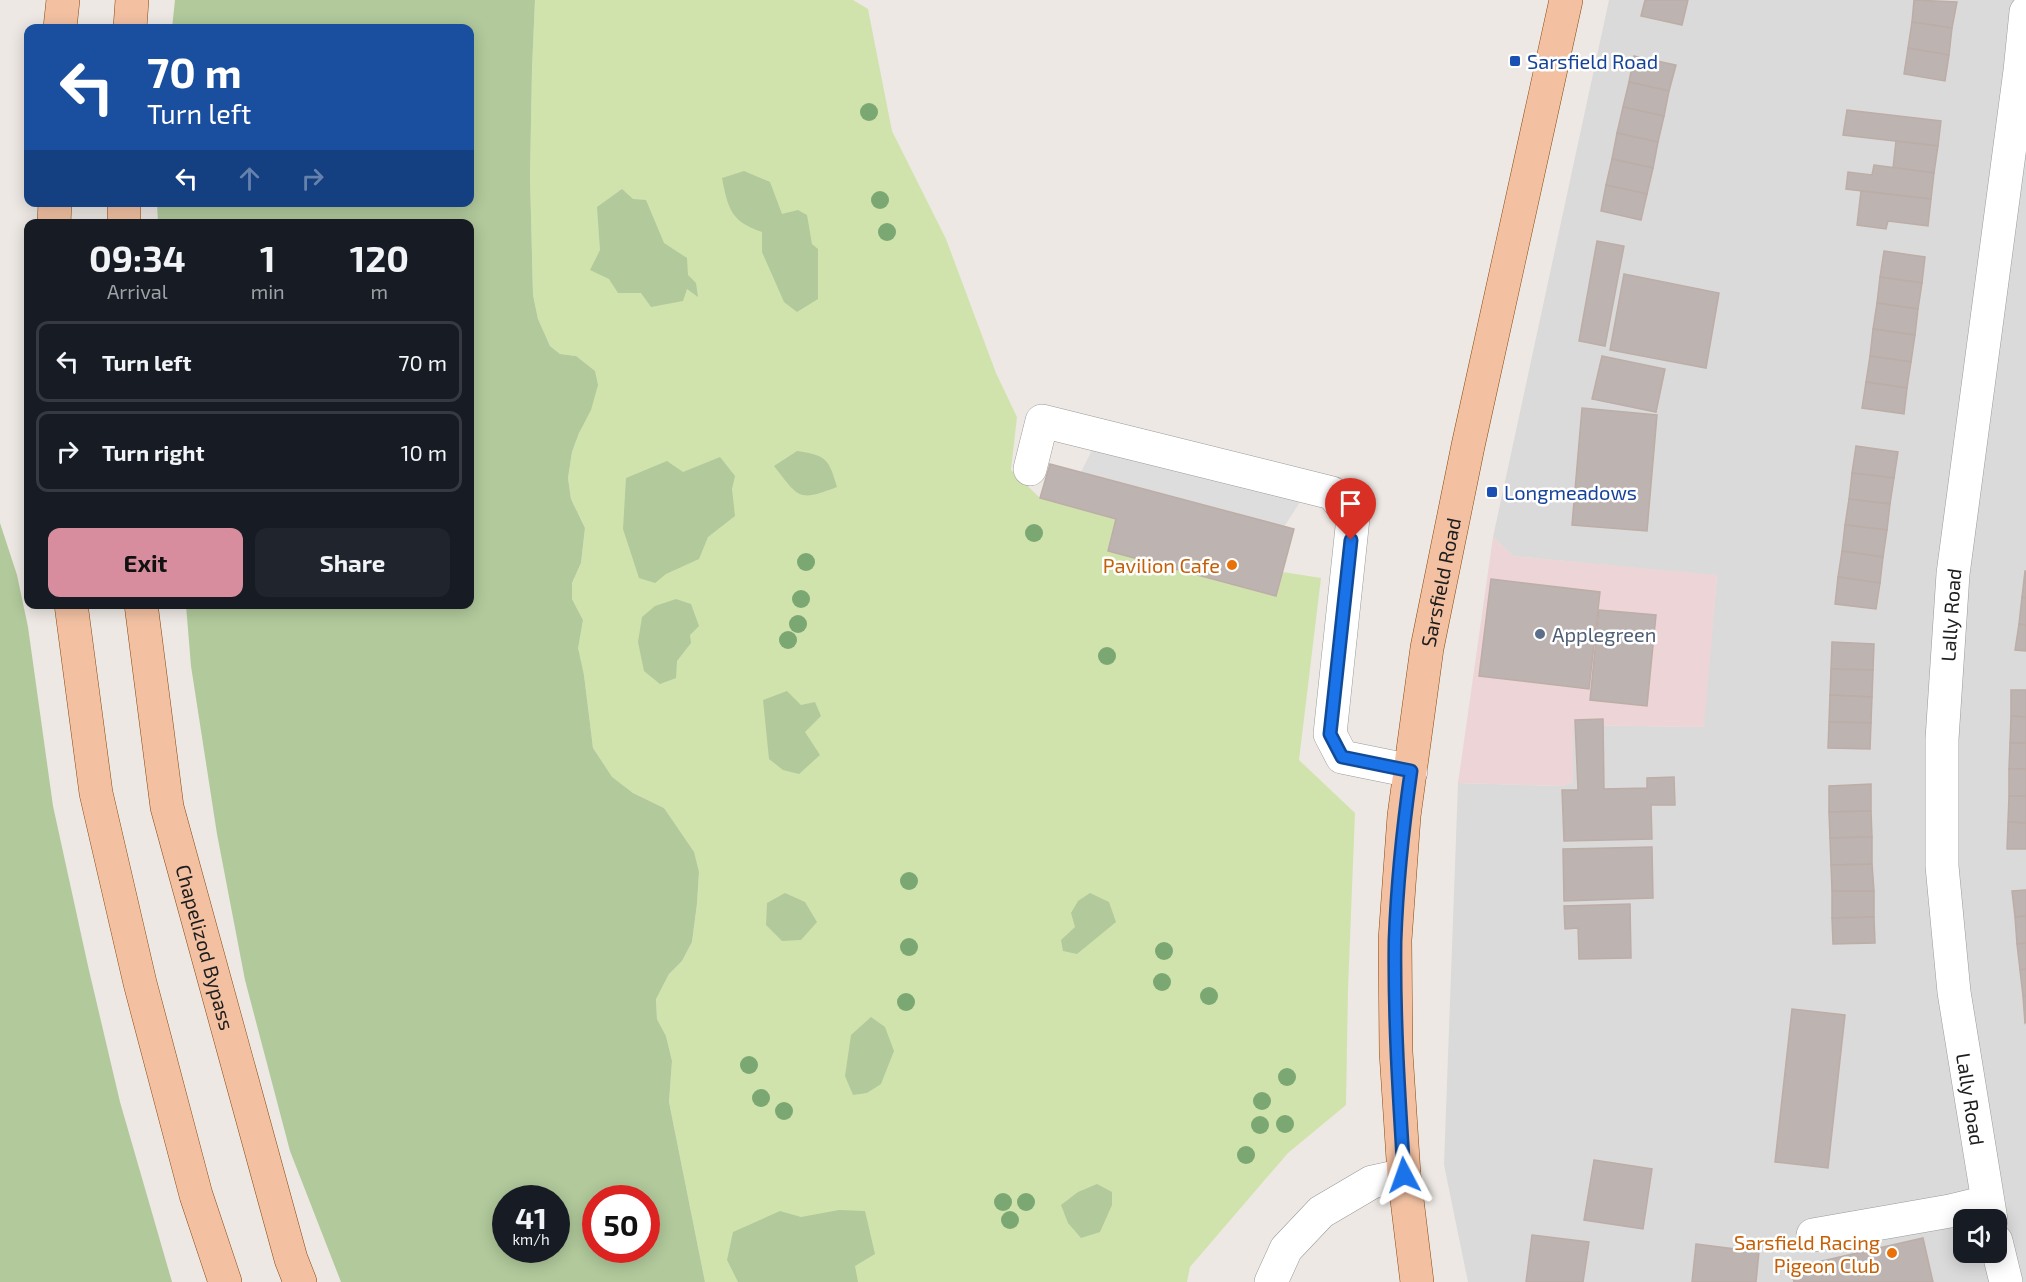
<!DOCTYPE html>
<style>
body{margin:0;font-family:"Exo 2",sans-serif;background:#20242c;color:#f1f3f6;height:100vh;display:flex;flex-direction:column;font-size:22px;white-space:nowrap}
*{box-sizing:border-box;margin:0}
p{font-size:20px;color:#9ea1a6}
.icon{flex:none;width:33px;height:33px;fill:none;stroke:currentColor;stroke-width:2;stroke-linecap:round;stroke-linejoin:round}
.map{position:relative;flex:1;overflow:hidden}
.side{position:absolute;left:24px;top:219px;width:450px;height:390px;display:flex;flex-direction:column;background:#171b24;border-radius:12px;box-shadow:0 3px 15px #0003}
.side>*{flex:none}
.hud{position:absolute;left:24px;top:24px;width:450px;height:183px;border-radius:12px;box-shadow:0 3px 15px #0003;background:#1a4fa0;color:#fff;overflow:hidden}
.buttons{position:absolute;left:1953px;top:1209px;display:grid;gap:12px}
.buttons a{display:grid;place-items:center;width:54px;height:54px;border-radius:12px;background:#171b24;box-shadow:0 3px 15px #0003;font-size:30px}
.speed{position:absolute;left:492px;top:1185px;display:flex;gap:12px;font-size:30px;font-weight:700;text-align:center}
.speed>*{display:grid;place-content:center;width:78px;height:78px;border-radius:50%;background:#171b24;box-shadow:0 3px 15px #0003;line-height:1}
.speed small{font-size:15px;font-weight:400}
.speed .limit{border:9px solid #d22;background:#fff;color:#111}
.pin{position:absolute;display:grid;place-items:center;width:51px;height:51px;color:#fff;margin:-62px -26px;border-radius:50% 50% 50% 0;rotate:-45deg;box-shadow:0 0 6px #0007}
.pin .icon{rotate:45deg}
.me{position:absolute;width:66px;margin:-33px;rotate:356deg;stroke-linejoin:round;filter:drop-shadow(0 0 4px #0008)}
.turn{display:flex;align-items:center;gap:21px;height:126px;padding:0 24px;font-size:27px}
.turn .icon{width:78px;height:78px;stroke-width:2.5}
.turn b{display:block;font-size:42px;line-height:51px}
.lanes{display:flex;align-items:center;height:57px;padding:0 24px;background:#0003;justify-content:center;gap:30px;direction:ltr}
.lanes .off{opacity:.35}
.eta{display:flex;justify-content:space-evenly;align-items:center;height:102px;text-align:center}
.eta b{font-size:36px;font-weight:700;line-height:42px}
.cta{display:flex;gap:12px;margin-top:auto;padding:12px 24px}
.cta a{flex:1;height:69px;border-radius:12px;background:#d78d9d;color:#111;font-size:24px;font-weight:700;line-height:69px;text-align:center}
.cta a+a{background:#20242c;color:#f1f3f6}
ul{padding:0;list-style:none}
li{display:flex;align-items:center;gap:18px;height:81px;margin:0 12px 9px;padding:0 12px;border:3px solid #363941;border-radius:12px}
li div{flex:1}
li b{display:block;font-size:22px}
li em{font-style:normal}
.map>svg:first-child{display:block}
.residential{fill:#dbdada;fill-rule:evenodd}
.commercial{fill:#edd4d7}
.grass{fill:#d1e3ad}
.forest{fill:#b1c99b;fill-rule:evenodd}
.parking{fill:#ddd}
.building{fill:#bdb3b0;stroke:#bdada7;stroke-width:1.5}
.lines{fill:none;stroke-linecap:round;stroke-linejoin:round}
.minor-casing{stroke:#9a9a9a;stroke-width:34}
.major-casing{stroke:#88490d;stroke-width:34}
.minor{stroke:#fff;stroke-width:33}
.major{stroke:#f3c1a2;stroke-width:33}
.tree{fill:#7ba772}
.route-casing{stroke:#114b97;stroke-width:15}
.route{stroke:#1a73e8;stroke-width:10}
.transit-dot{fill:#1a4fb4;stroke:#fff;stroke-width:2}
.food-dot{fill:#e8710a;stroke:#fff;stroke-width:2}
.service-dot{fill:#5c6f8a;stroke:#fff;stroke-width:2}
.labels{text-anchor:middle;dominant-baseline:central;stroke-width:5;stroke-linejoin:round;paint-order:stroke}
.transit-label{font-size:20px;fill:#164399;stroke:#fff;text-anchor:start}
.food-label{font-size:20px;fill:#c56008;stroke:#fff;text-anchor:end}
.street-label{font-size:20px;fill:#1d1d1d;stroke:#fff}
.service-label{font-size:20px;fill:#4e5e75;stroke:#fff;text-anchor:start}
</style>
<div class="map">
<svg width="2026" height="1282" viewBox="0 0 2026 1282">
<rect width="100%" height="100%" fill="#ede8e3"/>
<path class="residential" d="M 1609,0 L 2026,0 L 2026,1282 L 1468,1282 L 1444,1165 L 1458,783 L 1563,786 L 1573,782 L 1573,725 L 1703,727 L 1717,576 L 1513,556 L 1493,537 ZM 1964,1220 L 1996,1220 L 1996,1252 L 1964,1252 Z"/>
<polygon class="commercial" points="1493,537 1513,556 1717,575 1704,727 1573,725 1573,782 1563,786 1458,783"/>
<polygon class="grass" points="535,0 853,0 868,9 892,131 946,239 996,373 1017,417 1011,470 1040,498 1116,519 1108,551 1276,596 1283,572 1321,578 1299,760 1355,813 1348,989 1346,1105 1288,1153 1190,1267 1187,1282 705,1282 669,1102 672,1061 666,1036 657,1019 656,998 669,974 682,961 692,942 697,904 699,872 678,830 664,808 633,793 611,777 593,748 584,675 577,648 583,620 572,599 572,583 581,563 585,528 571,499 568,478 572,452 579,433 576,356 560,354 550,346 538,319 533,295 530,176 532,69"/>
<g class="forest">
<path d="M 175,0 L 535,0 L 532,69 L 530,176 L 533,295 L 538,319 L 550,346 L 560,354 L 576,356 L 595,371 L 598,385 L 591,410 L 579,433 L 572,452 L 568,478 L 571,499 L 585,528 L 581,563 L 572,583 L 572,599 L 583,620 L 578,648 L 584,675 L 593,748 L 612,777 L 633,793 L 664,808 L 694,852 L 699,872 L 697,904 L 692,942 L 682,961 L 669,974 L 656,999 L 657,1019 L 666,1036 L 672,1061 L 669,1102 L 705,1282 L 341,1282 L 290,1151 L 245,980 L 217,834 L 191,666 L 186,605 L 470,604 L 470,224 L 158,223 L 157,203 L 470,202 L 470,28 L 172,28 ZM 506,1198 L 556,1198 L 556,1250 L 506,1250 ZM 596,1198 L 646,1198 L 646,1250 L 596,1250 Z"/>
<path d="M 744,171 L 770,182 L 782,214 L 798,210 L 807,215 L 812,244 L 818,249 L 818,299 L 797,312 L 784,302 L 762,252 L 762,232 C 730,221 728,208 722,178 Z"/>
<polygon points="622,189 633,199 646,200 664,243 687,258 688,275 696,283 698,297 687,289 683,301 651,307 641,293 618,293 609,279 590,270 600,250 597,207"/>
<path d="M 797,451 C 826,455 829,459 837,487 C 798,502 799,498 774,466 Z"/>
<polygon points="720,457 735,476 732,489 735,516 708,537 699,559 666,574 655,583 639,578 623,529 626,478 667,461 683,472"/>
<polygon points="0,523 17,575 28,627 53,806 88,966 120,1102 172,1282 0,1282"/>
<polygon points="676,599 691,604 699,626 690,635 691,643 677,661 676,678 660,684 644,671 638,642 642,617 655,606"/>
<polygon points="787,691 801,705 815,702 821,716 805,732 820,755 799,774 783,770 769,759 763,700"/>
<polygon points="785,893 805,902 817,922 801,940 782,941 766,925 767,903"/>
<polygon points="1090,893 1109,902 1116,922 1077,954 1063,951 1061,940 1075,927 1071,913 1078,901"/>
<polygon points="871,1017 885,1027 894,1051 881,1084 867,1093 853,1095 845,1076 851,1035"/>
<polygon points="1097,1184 1112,1192 1112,1205 1100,1232 1081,1238 1068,1223 1061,1205 1078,1192"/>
<polygon points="839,1210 865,1211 875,1254 855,1266 858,1282 738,1282 727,1260 733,1232 780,1211 801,1217"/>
</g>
<polygon class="parking" points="1093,448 1300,502 1284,527 1081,472"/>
<g class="building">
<polygon points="1645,0 1688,0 1682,25 1641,16"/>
<polygon points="1914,0 1957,2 1952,28 1912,22"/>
<polygon points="1912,22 1952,28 1949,55 1908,48"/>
<polygon points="1908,48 1949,55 1945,81 1904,74"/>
<polygon points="1634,56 1676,65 1669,91 1629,82"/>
<polygon points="1629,82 1669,91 1664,116 1623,107"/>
<polygon points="1623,107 1664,116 1658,142 1617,133"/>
<polygon points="1847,110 1941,121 1938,146 1843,135"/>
<polygon points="1617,133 1658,142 1653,168 1612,159"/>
<polygon points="1896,141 1938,146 1934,173 1893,168"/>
<polygon points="1612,159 1653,168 1647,194 1606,185"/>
<polygon points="1874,165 1934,173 1931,199 1846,189 1848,172 1872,175"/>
<polygon points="1606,185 1647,194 1641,220 1601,211"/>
<polygon points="1861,191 1931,199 1928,226 1888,221 1886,229 1857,225"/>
<polygon points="1597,241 1624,246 1605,346 1579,341"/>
<polygon points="1884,251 1925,257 1922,283 1880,277"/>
<polygon points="1624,274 1719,293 1706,368 1610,350"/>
<polygon points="1880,277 1922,283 1918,309 1877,303"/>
<polygon points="1877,303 1918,309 1915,335 1873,329"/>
<polygon points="1873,329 1915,335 1911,362 1870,356"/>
<polygon points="1602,356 1665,369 1656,412 1592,399"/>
<polygon points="1870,356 1911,362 1907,388 1866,382"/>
<polygon points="1866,382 1907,388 1904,414 1862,408"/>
<polygon points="1582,408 1657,415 1647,531 1572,525"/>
<polygon points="1856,446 1898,452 1894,478 1852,473"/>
<polygon points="1050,464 1294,529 1276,596 1108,551 1116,519 1040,498"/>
<polygon points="1852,473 1894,478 1890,504 1849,499"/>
<polygon points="1849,499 1890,504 1887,530 1845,525"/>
<polygon points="1845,525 1887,530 1883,557 1842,551"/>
<polygon points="1842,551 1883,557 1880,583 1838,577"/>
<polygon points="2025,571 2026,571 2026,598 2022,597"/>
<polygon points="1838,577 1880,583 1876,609 1835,604"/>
<polygon points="1491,579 1600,592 1589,689 1479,676"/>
<polygon points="2022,597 2026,598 2026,625 2019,624"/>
<polygon points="1599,610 1656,615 1647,706 1590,700"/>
<polygon points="2019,624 2026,625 2026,651 2015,650"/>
<polygon points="1832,642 1874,644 1873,670 1831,669"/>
<polygon points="1831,669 1873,670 1872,697 1830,695"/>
<polygon points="2011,690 2026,690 2026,717 2011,716"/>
<polygon points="1830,695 1872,697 1871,723 1829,722"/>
<polygon points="2011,716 2026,717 2026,743 2010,743"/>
<polygon points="1603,719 1604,789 1647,788 1647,778 1674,777 1675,805 1651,805 1652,839 1564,841 1562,790 1578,790 1575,720"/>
<polygon points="1829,722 1871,723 1870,749 1828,748"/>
<polygon points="2010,743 2026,743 2026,769 2009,769"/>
<rect x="2009" y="769" width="17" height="27"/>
<polygon points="1871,784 1871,811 1829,812 1829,786"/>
<polygon points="2009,796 2026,796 2026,823 2008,822"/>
<polygon points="1871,811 1872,837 1830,838 1829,812"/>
<polygon points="2008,822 2026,823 2026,849 2007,849"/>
<polygon points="1872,837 1872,864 1831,865 1830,838"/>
<polygon points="1652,847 1653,898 1564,901 1563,849"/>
<polygon points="1872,864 1874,891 1832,891 1831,865"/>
<polygon points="2026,890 2026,916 2015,917 2012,891"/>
<polygon points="1832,891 1874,891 1874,917 1832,918"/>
<polygon points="1630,904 1631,958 1579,959 1578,928 1565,929 1564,906"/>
<polygon points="2026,916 2026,943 2017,944 2015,917"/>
<polygon points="1874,917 1875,943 1833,944 1832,918"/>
<polygon points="2026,943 2026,969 2020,970 2017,944"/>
<polygon points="2026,969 2026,996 2023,996 2020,970"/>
<polygon points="2023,996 2026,996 2026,1022 2025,1023"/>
<polygon points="1792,1009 1845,1015 1828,1168 1775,1162"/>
<polygon points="1594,1160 1652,1169 1643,1229 1584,1220"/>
<polygon points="1532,1235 1589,1242 1583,1282 1526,1282"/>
<polygon points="1923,1238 1933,1282 1794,1282 1791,1268"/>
<polygon points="1696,1244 1759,1252 1756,1282 1692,1282"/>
</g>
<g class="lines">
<g class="minor-casing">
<g id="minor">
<polyline points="1030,469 1042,421 1332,493 1353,518 1330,734 1342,757 1411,771"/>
<path id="s1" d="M 1991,1220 L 1954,992 L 1942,866 L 1942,739 L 1953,574 L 2020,71 L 2026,12"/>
<polyline points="1813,1235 1950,1211 1987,1202"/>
<polyline points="1996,1241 2006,1282"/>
<polyline points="1271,1282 1286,1249 1321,1212 1372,1182 1404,1175"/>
</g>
</g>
<g class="major-casing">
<g id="major">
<polyline points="60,28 63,0"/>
<polyline points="130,28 132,0"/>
<polyline points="54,224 55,202"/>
<polyline points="124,224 124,202"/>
<polyline points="71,604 96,793 140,983 196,1195 225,1282"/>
<path id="s2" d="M 141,604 L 167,807 L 291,1259 L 300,1282"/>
<path id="s3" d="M 1417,1282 L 1404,1175 L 1396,1052 L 1395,940 L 1404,816 L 1427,648 L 1468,446 L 1566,0"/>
</g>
</g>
<use href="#minor" class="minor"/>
<use href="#major" class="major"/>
</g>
<g class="tree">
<circle cx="869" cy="112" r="9"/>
<circle cx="880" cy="200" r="9"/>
<circle cx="887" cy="232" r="9"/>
<circle cx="1034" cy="533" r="9"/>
<circle cx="806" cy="562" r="9"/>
<circle cx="801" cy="599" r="9"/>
<circle cx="798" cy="624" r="9"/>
<circle cx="788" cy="640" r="9"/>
<circle cx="1107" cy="656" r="9"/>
<circle cx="909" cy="881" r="9"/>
<circle cx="909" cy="947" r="9"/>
<circle cx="1164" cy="951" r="9"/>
<circle cx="1162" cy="982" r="9"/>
<circle cx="1209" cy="996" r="9"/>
<circle cx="906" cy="1002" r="9"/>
<circle cx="749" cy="1065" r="9"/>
<circle cx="1287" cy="1077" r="9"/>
<circle cx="761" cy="1098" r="9"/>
<circle cx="1262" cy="1101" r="9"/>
<circle cx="784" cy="1111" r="9"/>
<circle cx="1285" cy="1124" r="9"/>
<circle cx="1260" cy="1125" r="9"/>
<circle cx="1246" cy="1155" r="9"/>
<circle cx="1003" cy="1202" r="9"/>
<circle cx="1026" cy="1202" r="9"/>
<circle cx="1010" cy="1220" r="9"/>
</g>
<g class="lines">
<g class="route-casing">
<path id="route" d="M 1351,540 L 1330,734 L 1342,757 L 1411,771 C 1403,827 1397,884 1395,941 C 1394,1019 1399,1097 1404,1175"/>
</g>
<use href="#route" class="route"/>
</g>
<g class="transit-dot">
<rect x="1509" y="55" width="12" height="12" rx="3"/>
<rect x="1486" y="486" width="12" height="12" rx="3"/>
</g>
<g class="food-dot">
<circle cx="1232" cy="565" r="6"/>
<circle cx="1892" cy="1253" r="6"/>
</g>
<circle class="service-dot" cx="1540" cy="634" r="6"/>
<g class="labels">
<g class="transit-label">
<text x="1527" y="61">Sarsfield Road</text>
<text x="1504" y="492">Longmeadows</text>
</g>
<g class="food-label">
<text x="1220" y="565">Pavilion Cafe</text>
<text x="1880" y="1242">Sarsfield Racing<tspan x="1880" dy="23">Pigeon Club</tspan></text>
</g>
<g class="street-label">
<text stroke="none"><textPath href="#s3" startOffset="704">Sarsfield Road</textPath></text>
<text stroke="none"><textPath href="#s1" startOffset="609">Lally Road</textPath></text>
<text stroke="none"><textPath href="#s2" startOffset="350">Chapelizod Bypass</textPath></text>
<text transform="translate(1971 1099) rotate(81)">Lally Road</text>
</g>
<g class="service-label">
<text x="1552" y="634">Applegreen</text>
</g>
</g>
</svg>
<div class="buttons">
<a><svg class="icon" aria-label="sound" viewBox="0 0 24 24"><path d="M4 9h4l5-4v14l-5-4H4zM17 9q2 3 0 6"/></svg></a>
</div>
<div class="speed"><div>41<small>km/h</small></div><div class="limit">50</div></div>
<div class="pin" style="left:1351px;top:540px;background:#d93025"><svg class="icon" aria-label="arrive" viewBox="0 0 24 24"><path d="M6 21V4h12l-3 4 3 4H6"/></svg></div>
<svg class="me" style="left:1404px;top:1175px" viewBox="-20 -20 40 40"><path d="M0-17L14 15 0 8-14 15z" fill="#1a73e8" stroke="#fff" stroke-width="4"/></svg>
<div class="hud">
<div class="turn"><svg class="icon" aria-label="left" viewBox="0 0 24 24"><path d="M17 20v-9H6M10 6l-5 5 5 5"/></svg><div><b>70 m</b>Turn left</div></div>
<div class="lanes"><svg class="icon" aria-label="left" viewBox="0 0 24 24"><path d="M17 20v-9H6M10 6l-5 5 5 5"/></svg><svg class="icon off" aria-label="ahead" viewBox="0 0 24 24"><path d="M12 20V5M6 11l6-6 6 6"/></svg><svg class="icon off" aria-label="right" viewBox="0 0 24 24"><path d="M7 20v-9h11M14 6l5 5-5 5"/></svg></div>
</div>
<section class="side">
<div class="eta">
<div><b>09:34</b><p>Arrival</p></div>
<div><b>1</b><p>min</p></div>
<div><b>120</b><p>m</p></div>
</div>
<ul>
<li><svg class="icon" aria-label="left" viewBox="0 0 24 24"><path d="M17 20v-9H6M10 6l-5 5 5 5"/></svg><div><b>Turn left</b></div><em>70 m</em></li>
<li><svg class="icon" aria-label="right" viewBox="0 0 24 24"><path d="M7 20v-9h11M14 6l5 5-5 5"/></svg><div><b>Turn right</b></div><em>10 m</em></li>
</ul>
<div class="cta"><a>Exit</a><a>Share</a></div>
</section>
</div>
